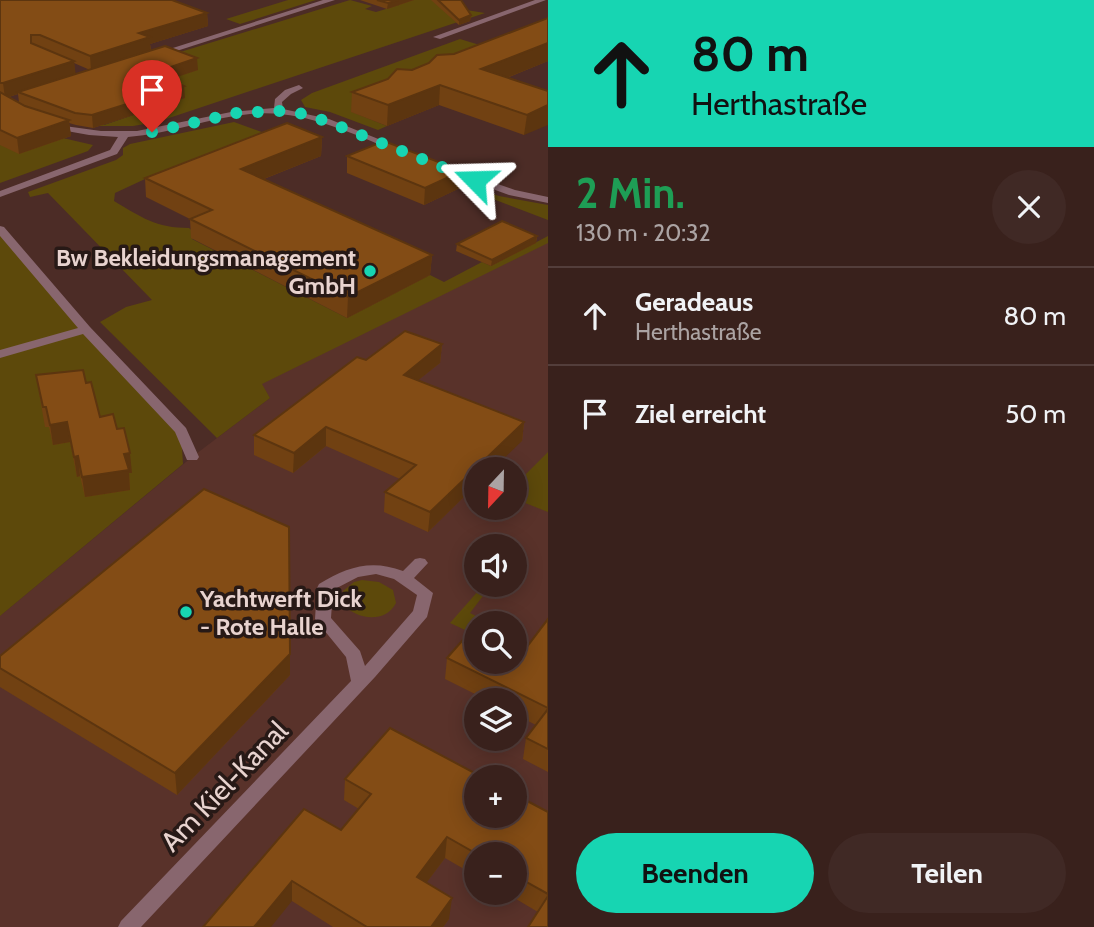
<!DOCTYPE html>
<html lang="de">
<meta charset="utf-8">
<style>
body{margin:0;font-family:Cabin,sans-serif;background:#402925;color:#f1f3f6;height:100vh;display:flex;flex-direction:column;font-size:26px;white-space:nowrap}
*{box-sizing:border-box;margin:0}
p{font-size:23px;color:#aba3a3}
.icon{flex:none;width:38px;height:38px;fill:none;stroke:currentColor;stroke-width:2;stroke-linecap:round;stroke-linejoin:round}
.map{position:relative;flex:1;overflow:hidden}
.details{display:flex;flex-direction:column;background:#39211c;width:546px}
.details>*{flex:none}
.top-card{background:#17d5b2;color:#111;overflow:hidden}
.needle{width:46px;rotate:202deg}
.buttons{position:absolute;left:464px;top:457px;display:grid;gap:14px}
.buttons a{display:grid;place-items:center;width:63px;height:63px;border-radius:50%;background:#39211c;box-shadow:0 4px 18px #0003,0 0 0 2px #533e3b;font-size:35px}
.pin{position:absolute;display:grid;place-items:center;width:60px;height:60px;color:#fff;margin:-72px -30px;border-radius:50% 50% 50% 0;rotate:-45deg;box-shadow:0 0 7px #0007}
.pin .icon{rotate:45deg}
.me{position:absolute;width:77px;margin:-38px;rotate:292deg;stroke-linejoin:round;filter:drop-shadow(0 0 5px #0008)}
.turn{display:flex;align-items:center;gap:24px;height:147px;padding:0 28px;font-size:32px}
.turn .icon{width:91px;height:91px;stroke-width:2.5}
.turn b{display:block;font-size:49px;line-height:60px}
.round{display:grid;place-items:center;flex:none;width:74px;height:74px;border-radius:37px;background:#402925}
.overview{display:flex;align-items:center;justify-content:space-between;height:119px;padding:0 28px}
h1{font-size:42px;font-weight:700;line-height:52px;color:#1e9e55}
.cta{display:flex;gap:14px;margin-top:auto;padding:14px 28px}
.cta a{flex:1;height:80px;border-radius:42px;background:#17d5b2;color:#111;font-size:28px;font-weight:700;line-height:80px;text-align:center}
.cta a+a{background:#402925;color:#f1f3f6}
ul{padding:0;list-style:none}
li{display:flex;align-items:center;gap:21px;height:98px;padding:0 28px;border-top:2px solid #533e3b}
li div{flex:1}
li b{display:block;font-size:26px}
li em{font-style:normal}
main{display:flex;flex:1;min-height:0}
.map>svg:first-child{display:block}
.built{fill:#59322a;fill-rule:evenodd}
.green{fill:#5d490b}
.lines{fill:none;stroke-linecap:round;stroke-linejoin:round}
.minor{fill:#88666e;fill-rule:evenodd}
.wall{fill:#714112;fill-rule:evenodd}
.shaded-wall{fill:#5c350f}
.building{fill:#834c15;stroke:#5c350f;stroke-width:2}
.route{stroke:#17d5b2;stroke-width:12;stroke-dasharray:0 21.6}
.poi-dot{fill:#17d5b2;stroke:#271916;stroke-width:2.5}
.labels{text-anchor:middle;dominant-baseline:central;stroke-width:7;stroke-linejoin:round;paint-order:stroke}
.poi-label{font-size:24px;font-weight:bold;fill:#e8d3cf;stroke:#271916;text-anchor:end}
.near-street-label{font-size:28px;fill:#e8d3cf;stroke:#271916}
</style>
<main>
<div class="map">
<svg width="548" height="927" viewBox="0 0 548 927">
<rect width="100%" height="100%" fill="#4c2c26"/>
<path class="built" d="M 548,241 L 548,927 L 0,927 L 0,616 L 192,457 L 270,398 L 261,384 ZM 476,469 L 514,469 L 514,508 L 476,508 ZM 476,546 L 514,546 L 514,584 L 476,584 ZM 476,623 L 514,623 L 514,662 L 476,662 ZM 476,700 L 514,700 L 514,738 L 476,738 ZM 476,777 L 514,777 L 514,816 L 476,816 ZM 476,854 L 514,854 L 514,892 L 476,892 Z"/>
<g class="green">
<polygon points="288,0 316,0 240,24 226,19"/>
<polygon points="350,0 372,6 365,9 376,12 399,5 386,0 446,0 460,9 485,13 157,122 133,126 96,126 94,121 104,125 184,98 102,76"/>
<polygon points="460,39 496,50 352,112 387,126 378,130 330,112 305,107 301,100 312,93"/>
<polygon points="0,113 37,132 93,145 88,151 0,183"/>
<path d="M 234,122 L 287,141 L 145,179 L 115,193 L 114,201 C 141,217 156,228 189,228 L 198,236 L 192,239 L 347,318 L 430,275 L 444,282 L 482,262 L 491,266 L 548,236 L 548,243 L 262,384 L 270,398 L 217,438 L 100,322 L 126,307 L 152,300 L 48,193 L 30,197 L 28,192 L 116,160 L 123,155 L 123,148 L 130,144 Z"/>
<polygon points="389,154 499,196 548,205 548,220 383,157"/>
<polygon points="0,229 181,431 183,464 0,616"/>
<polygon points="548,452 548,512 515,499 514,486"/>
<path d="M 362,580 L 379,582 L 393,590 L 396,603 C 385,624 356,620 342,603 L 343,591 L 354,582 Z"/>
<polygon points="479,590 486,592 470,613 490,623 476,623 476,635 450,623"/>
</g>
<g class="lines">
<g class="minor">
<polygon points="323,0 335,0 161,56 154,54"/>
<polygon points="535,0 546,0 440,39 433,37"/>
<path d="M 299,85 L 303,88 L 291,94 L 282,102 L 283,109 L 329,119 L 403,149 L 395,151 C 348,132 302,109 250,114 C 208,118 169,134 128,137 L 117,154 L 0,197 L 0,191 L 110,150 L 118,137 L 89,135 L 50,128 L 50,124 L 101,131 L 137,131 L 231,112 L 274,108 L 275,99 L 285,90 Z"/>
<polygon points="443,167 449,167 515,190 548,197 548,203 509,195 443,171"/>
<polygon points="0,226 4,227 90,327 186,428 199,457 197,460 187,460 175,432 83,334 0,358 0,350 78,328 0,236"/>
<path d="M 420,558 L 425,559 L 428,563 L 414,578 L 433,593 L 427,617 L 375,677 L 141,927 L 118,927 L 121,921 L 351,681 L 346,657 L 315,619 L 317,588 L 319,584 C 347,567 371,559 403,571 L 415,559 ZM 376,574 L 394,579 L 417,595 L 413,611 L 365,666 L 360,651 L 331,618 L 333,590 L 358,577 Z"/>
</g>
</g>
<g class="wall">
<path d="M 0,0 L 207,13 L 208,26 L 150,44 L 151,50 L 198,70 L 169,79 L 185,98 L 93,128 L 76,125 L 69,123 L 71,136 L 19,154 L 0,145 ZM 74,63 L 90,70 L 75,74 ZM 18,94 L 19,102 L 9,97 Z"/>
<polygon points="360,0 414,0 387,9"/>
<polygon points="431,0 461,0 471,15 470,21 459,25"/>
<polygon points="548,18 548,61 507,78 548,91 524,135 439,105 387,126 351,112 352,92"/>
<polygon points="322,137 321,156 264,179 432,255 430,275 347,318 191,238 190,219 146,197 145,178"/>
<polygon points="347,156 460,188 424,205 347,173"/>
<polygon points="537,236 536,243 491,266 456,251 457,244"/>
<polygon points="442,344 440,363 418,380 524,422 522,441 476,469 476,485 428,532 384,512 385,492 400,479 326,446 293,473 254,455 254,435 366,360"/>
<polygon points="36,375 86,383 100,417 117,429 132,473 129,473 130,490 85,497 80,476 77,477 70,442 53,445 49,427 45,427"/>
<polygon points="548,619 548,772 523,759 526,738 536,725 514,714 514,700 487,700 445,679 447,658 526,648"/>
<polygon points="0,656 290,675 177,795 0,687"/>
<polygon points="345,779 548,812 548,927 538,912 504,892 514,892 514,854 476,854 476,876 445,858 426,883 449,919 443,927 333,927 292,901 203,927 341,830 359,809 344,800"/>
</g>
<g class="shaded-wall">
<polygon points="398,0 414,0 387,9 388,3"/>
<polygon points="207,13 208,26 150,44 151,51 91,70 90,56 139,33"/>
<polygon points="471,15 470,21 459,25 459,20"/>
<polygon points="548,43 548,61 479,89 481,69"/>
<polygon points="197,58 198,70 153,85 153,73"/>
<polygon points="74,61 76,76 18,92 18,94 5,98 3,83"/>
<polygon points="440,85 439,105 387,126 388,105"/>
<polygon points="184,86 185,98 93,128 92,115"/>
<polygon points="548,105 548,125 524,135 527,115"/>
<polygon points="69,120 71,136 19,154 17,138"/>
<polygon points="322,137 321,156 241,188 241,169"/>
<polygon points="462,171 460,188 424,205 425,188"/>
<polygon points="537,236 536,243 491,266 492,260"/>
<polygon points="432,255 430,275 347,318 348,297"/>
<polygon points="442,344 440,363 402,393 404,375"/>
<polygon points="67,422 70,442 53,445 50,425"/>
<polygon points="524,422 522,441 493,469 476,469 476,485 428,532 430,512"/>
<polygon points="326,427 326,446 293,473 294,453"/>
<polygon points="130,453 132,473 129,473 130,490 85,497 82,477 124,454"/>
<polygon points="78,456 80,476 77,477 74,457"/>
<polygon points="290,654 290,675 177,795 175,773"/>
<polygon points="447,837 445,858 415,898 417,877"/>
<polygon points="292,881 292,901 271,927 254,927"/>
<polygon points="452,898 449,919 443,927 431,927"/>
</g>
<g class="building">
<polygon points="0,0 172,0 207,13 139,33 150,37 90,56 40,35 31,35 31,43 74,61 3,83 0,83"/>
<polygon points="377,0 398,0 388,3"/>
<polygon points="438,0 461,0 471,15 459,20"/>
<polygon points="548,18 548,43 481,69 548,91 548,105 527,115 440,85 388,105 352,92 388,79 397,69 412,70 429,63 437,55 454,54"/>
<polygon points="165,46 197,58 153,73 184,86 92,115 75,113 18,92"/>
<polygon points="0,92 25,106 69,120 17,138 0,130"/>
<polygon points="287,123 322,137 241,169 432,255 348,297 190,219 212,210 145,178"/>
<polygon points="384,141 462,171 425,188 347,156"/>
<polygon points="502,221 537,236 492,260 457,244"/>
<polygon points="405,331 442,344 404,375 524,422 430,512 385,492 416,465 326,427 294,453 254,435 357,357 366,360"/>
<polygon points="83,370 86,383 91,382 100,417 113,414 117,429 124,428 130,453 124,454 129,470 82,477 78,456 74,457 67,422 50,425 46,407 43,407 36,375"/>
<polygon points="204,489 289,527 290,654 175,773 0,668 0,656"/>
<polygon points="548,619 548,708 447,658 476,625 476,662 514,662 514,643 526,648"/>
<polygon points="548,709 548,749 526,738"/>
<polygon points="390,728 482,777 476,777 476,816 514,816 514,794 548,812 548,894 514,875 514,854 477,854 447,837 417,877 452,898 431,927 367,927 292,881 254,927 203,927 304,809 341,830 371,794 345,779"/>
<polygon points="548,896 548,927 528,927"/>
</g>
<g class="lines">
<polyline class="route" points="152,132 236,113 279,111 304,114 331,123 475,180"/>
</g>
<g class="poi-dot">
<circle cx="370" cy="271" r="7"/>
<circle cx="186" cy="612" r="7"/>
</g>
<g class="labels">
<g class="poi-label">
<text x="356" y="257">Bw Bekleidungsmanagement<tspan x="356" dy="28">GmbH</tspan></text>
<text x="200" y="598" text-anchor="start">Yachtwerft Dick<tspan x="200" dy="28">- Rote Halle</tspan></text>
</g>
<g class="near-street-label">
<text transform="translate(224 786) rotate(-46)">Am Kiel-Kanal</text>
</g>
</g>
</svg>
<div class="buttons">
<a><svg class="needle" viewBox="-14 -14 28 28"><path d="M0-13l5 13h-10z" fill="#e53935"/><path d="M0 13l5-13h-10z" fill="#aba3a3"/></svg></a>
<a><svg class="icon" aria-label="sound" viewBox="0 0 24 24"><path d="M4 9h4l5-4v14l-5-4H4zM17 9q2 3 0 6"/></svg></a>
<a><svg class="icon" aria-label="search" viewBox="0 0 24 24"><circle cx="10" cy="10" r="6"/><path d="M15 15l6 6"/></svg></a>
<a><svg class="icon" aria-label="layers" viewBox="0 0 24 24"><path d="M12 4l9 5-9 5-9-5zM3 14l9 5 9-5"/></svg></a>
<a>+</a>
<a>−</a>
</div>
<div class="pin" style="left:152px;top:132px;background:#d93025"><svg class="icon" aria-label="arrive" viewBox="0 0 24 24"><path d="M6 21V4h12l-3 4 3 4H6"/></svg></div>
<svg class="me" style="left:475px;top:180px" viewBox="-20 -20 40 40"><path d="M0-17L14 15 0 8-14 15z" fill="#17d5b2" stroke="#fff" stroke-width="4"/></svg>
</div>
<section class="details">
<div class="top-card">
<div class="turn"><svg class="icon" aria-label="ahead" viewBox="0 0 24 24"><path d="M12 20V5M6 11l6-6 6 6"/></svg><div><b>80 m</b>Herthastraße</div></div>
</div>
<div class="overview"><div><h1>2 Min.</h1><p>130 m · 20:32</p></div><a class="round"><svg class="icon" aria-label="close" viewBox="0 0 24 24"><path d="M6 6l12 12M18 6L6 18"/></svg></a></div>
<ul>
<li><svg class="icon" aria-label="ahead" viewBox="0 0 24 24"><path d="M12 20V5M6 11l6-6 6 6"/></svg><div><b>Geradeaus</b><p>Herthastraße</p></div><em>80 m</em></li>
<li><svg class="icon" aria-label="arrive" viewBox="0 0 24 24"><path d="M6 21V4h12l-3 4 3 4H6"/></svg><div><b>Ziel erreicht</b></div><em>50 m</em></li>
</ul>
<div class="cta"><a>Beenden</a><a>Teilen</a></div>
</section>
</main>
